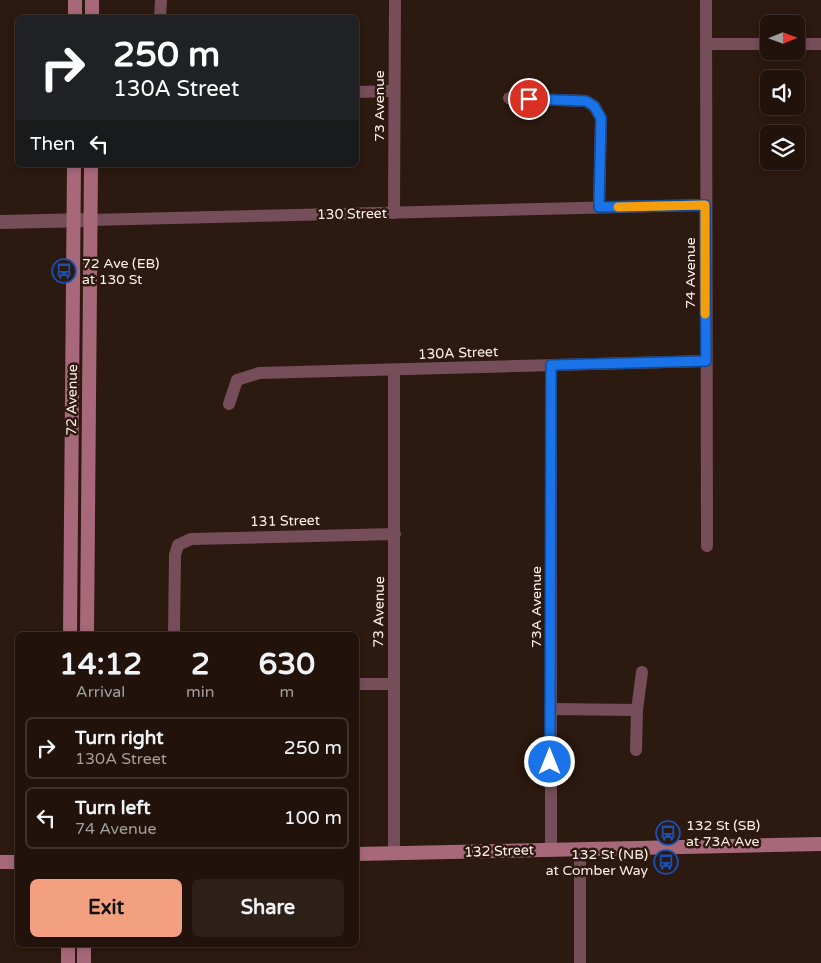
<!DOCTYPE html>
<style>
body{margin:0;font-family:"Varela Round",sans-serif;background:#2d2019;color:#f1f3f6;height:100vh;display:flex;flex-direction:column;font-size:19px;white-space:nowrap}
*{box-sizing:border-box;margin:0}
p{font-size:16px;color:#a29e9d}
.icon{flex:none;width:28px;height:28px;fill:none;stroke:currentColor;stroke-width:2;stroke-linecap:round;stroke-linejoin:round}
.map{position:relative;flex:1;overflow:hidden}
.side{position:absolute;left:15px;top:632px;width:344px;height:315px;display:flex;flex-direction:column;background:#21130b;border-radius:8px;box-shadow:0 2px 8px #0003,0 0 0 1px #3e322c}
.side>*{flex:none}
.guide{position:absolute;left:15px;top:15px;width:344px;height:152px;border-radius:8px;box-shadow:0 2px 8px #0003,0 0 0 1px #3e322c;background:#202124;color:#fff;overflow:hidden}
.needle{width:32px;rotate:89deg}
.tools{position:absolute;left:760px;top:15px;display:grid;gap:10px}
.tools a{display:grid;place-items:center;width:45px;height:45px;border-radius:8px;background:#21130b;box-shadow:0 2px 8px #0003,0 0 0 1px #3e322c;font-size:25px}
.pin{position:absolute;display:grid;place-items:center;width:42px;height:42px;color:#fff;margin:-21px;border:2px solid #fff;border-radius:50%;box-shadow:0 1px 5px #0007}
.me{position:absolute;width:55px;margin:-28px;rotate:0deg;stroke-linejoin:round;filter:drop-shadow(0 0 4px #0008)}
.turn{display:flex;align-items:center;gap:18px;height:105px;padding:0 15px;font-size:22px}
.turn .icon{width:65px;height:65px;stroke-width:2.5}
.turn b{display:block;font-size:35px;line-height:42px}
.then{display:flex;align-items:center;height:48px;padding:0 15px;background:#0003;gap:10px;font-size:19px}
.eta{display:flex;justify-content:space-evenly;align-items:center;height:85px;text-align:center}
.eta b{font-size:30px;font-weight:700;line-height:35px}
.cta{display:flex;gap:10px;margin-top:auto;padding:10px 15px}
.cta a{flex:1;height:58px;border-radius:8px;background:#f2a07f;color:#111;font-size:20px;font-weight:700;line-height:58px;text-align:center}
.cta a+a{background:#2d2019;color:#f1f3f6}
ul{padding:0;list-style:none}
li{display:flex;align-items:center;gap:15px;height:62px;margin:0 10px 8px;padding:0 5px;border:2px solid #3e322c;border-radius:8px}
li div{flex:1}
li b{display:block;font-size:19px}
li em{font-style:normal}
.map>svg:first-child{display:block}
.lines{fill:none;stroke-linecap:round;stroke-linejoin:round}
.minor{stroke:#764e59;stroke-width:12}
.tertiary{stroke:#764e59;stroke-width:14}
.secondary{stroke:#a7697a;stroke-width:14}
.route-casing{stroke:#114b97;stroke-width:12}
.route{stroke:#1a73e8;stroke-width:9}
.slow{stroke:#f59e0b;stroke-width:9}
.labels{text-anchor:middle;dominant-baseline:central;stroke-width:5;stroke-linejoin:round;paint-order:stroke}
.street-label{font-size:14px;fill:#fff0ea;stroke:#2c190f}
.poi-label{font-size:14px;fill:#fff0ea;stroke:#2c190f;text-anchor:start}
</style>
<div class="map">
<svg width="821" height="963" viewBox="0 0 821 963">
<rect width="100%" height="100%" fill="#2c190f"/>
<g class="lines">
<g class="minor">
<polyline points="706,0 707,546"/>
<polyline points="160,18 161,0"/>
<polyline points="706,44 769,44"/>
<polyline points="796,44 821,44"/>
<polyline points="356,92 393,91"/>
<polyline points="509,98 586,101 594,106 601,118 599,207"/>
<polyline points="394,213 395,0"/>
<polyline points="90,220 705,205"/>
<polyline points="229,404 237,380 259,373 706,361"/>
<polyline points="174,635 175,555 178,545 191,539 395,534"/>
<polyline points="356,684 393,684"/>
<polyline points="550,709 637,710"/>
<polyline points="636,750 637,710 642,672"/>
<polyline points="580,849 580,963"/>
<polyline points="551,850 551,365"/>
<polyline points="394,853 394,370"/>
</g>
<polyline class="tertiary" points="0,222 90,220"/>
<g class="secondary">
<polyline points="75,18 75,0"/>
<polyline points="92,18 92,0"/>
<polyline points="70,635 74,165"/>
<polyline points="87,635 91,165"/>
<polyline points="356,854 821,844"/>
<polyline points="0,862 18,862"/>
<polyline points="68,963 68,945"/>
<polyline points="84,963 84,945"/>
</g>
</g>
<g class="lines">
<g class="route-casing">
<polyline id="route" points="529,99 586,101 594,106 601,118 599,207 705,205 706,361 551,365 550,762"/>
</g>
<use href="#route" class="route"/>
<polyline class="slow" points="618,207 705,205 705,314"/>
</g>
<defs>
<g id="bus-ring" transform="scale(1.25)"><circle r="9.5" fill="#2c190f" stroke="#1a4fb4" stroke-width="1.5"/><path d="M-5-6H5V4H4V6H2V4H-2V6H-4V4H-5ZM-3.5-4V0h7V-4ZM-3.5 1.2v1.5H-2V1.2ZM2 1.2v1.5H3.5V1.2Z" fill="#1a4fb4"/></g>
</defs>
<g fill-rule="evenodd">
<use href="#bus-ring" x="64" y="271"/>
<use href="#bus-ring" x="668" y="833"/>
<use href="#bus-ring" x="666" y="862"/>
</g>
<g class="labels">
<g class="street-label">
<text transform="translate(379 106) rotate(-90)">73 Avenue</text>
<text transform="translate(352 214) rotate(-1)">130 Street</text>
<text transform="translate(690 273) rotate(-90)">74 Avenue</text>
<text transform="translate(458 353) rotate(-2)">130A Street</text>
<text transform="translate(72 400) rotate(-89)">72 Avenue</text>
<text transform="translate(285 521) rotate(-1)">131 Street</text>
<text transform="translate(536 607) rotate(-90)">73A Avenue</text>
<text transform="translate(379 612) rotate(-89)">73 Avenue</text>
<text transform="translate(499 851) rotate(-2)">132 Street</text>
</g>
<g class="poi-label">
<text x="82" y="263">72 Ave (EB)<tspan x="82" dy="16">at 130 St</tspan></text>
<text x="686" y="825">132 St (SB)<tspan x="686" dy="16">at 73A Ave</tspan></text>
<text x="648" y="854" text-anchor="end">132 St (NB)<tspan x="648" dy="16">at Comber Way</tspan></text>
</g>
</g>
</svg>
<div class="tools">
<a><svg class="needle" viewBox="-14 -14 28 28"><path d="M0-13l5 13h-10z" fill="#e53935"/><path d="M0 13l5-13h-10z" fill="#a29e9d"/></svg></a>
<a><svg class="icon" aria-label="sound" viewBox="0 0 24 24"><path d="M4 9h4l5-4v14l-5-4H4zM17 9q2 3 0 6"/></svg></a>
<a><svg class="icon" aria-label="layers" viewBox="0 0 24 24"><path d="M12 4l9 5-9 5-9-5zM3 14l9 5 9-5"/></svg></a>
</div>
<div class="pin" style="left:529px;top:99px;background:#d93025"><svg class="icon" aria-label="arrive" viewBox="0 0 24 24"><path d="M6 21V4h12l-3 4 3 4H6"/></svg></div>
<svg class="me" style="left:550px;top:762px" viewBox="-20 -20 40 40"><circle r="17" fill="#1a73e8" stroke="#fff" stroke-width="3"/><path d="M0-11L8 9 0 5-8 9z" fill="#fff"/></svg>
<div class="guide">
<div class="turn"><svg class="icon" aria-label="right" viewBox="0 0 24 24"><path d="M7 20v-9h11M14 6l5 5-5 5"/></svg><div><b>250 m</b>130A Street</div></div>
<div class="then">Then<svg class="icon" aria-label="left" viewBox="0 0 24 24"><path d="M17 20v-9H6M10 6l-5 5 5 5"/></svg></div>
</div>
<section class="side">
<div class="eta">
<div><b>14:12</b><p>Arrival</p></div>
<div><b>2</b><p>min</p></div>
<div><b>630</b><p>m</p></div>
</div>
<ul>
<li><svg class="icon" aria-label="right" viewBox="0 0 24 24"><path d="M7 20v-9h11M14 6l5 5-5 5"/></svg><div><b>Turn right</b><p>130A Street</p></div><em>250 m</em></li>
<li><svg class="icon" aria-label="left" viewBox="0 0 24 24"><path d="M17 20v-9H6M10 6l-5 5 5 5"/></svg><div><b>Turn left</b><p>74 Avenue</p></div><em>100 m</em></li>
</ul>
<div class="cta"><a>Exit</a><a>Share</a></div>
</section>
</div>
